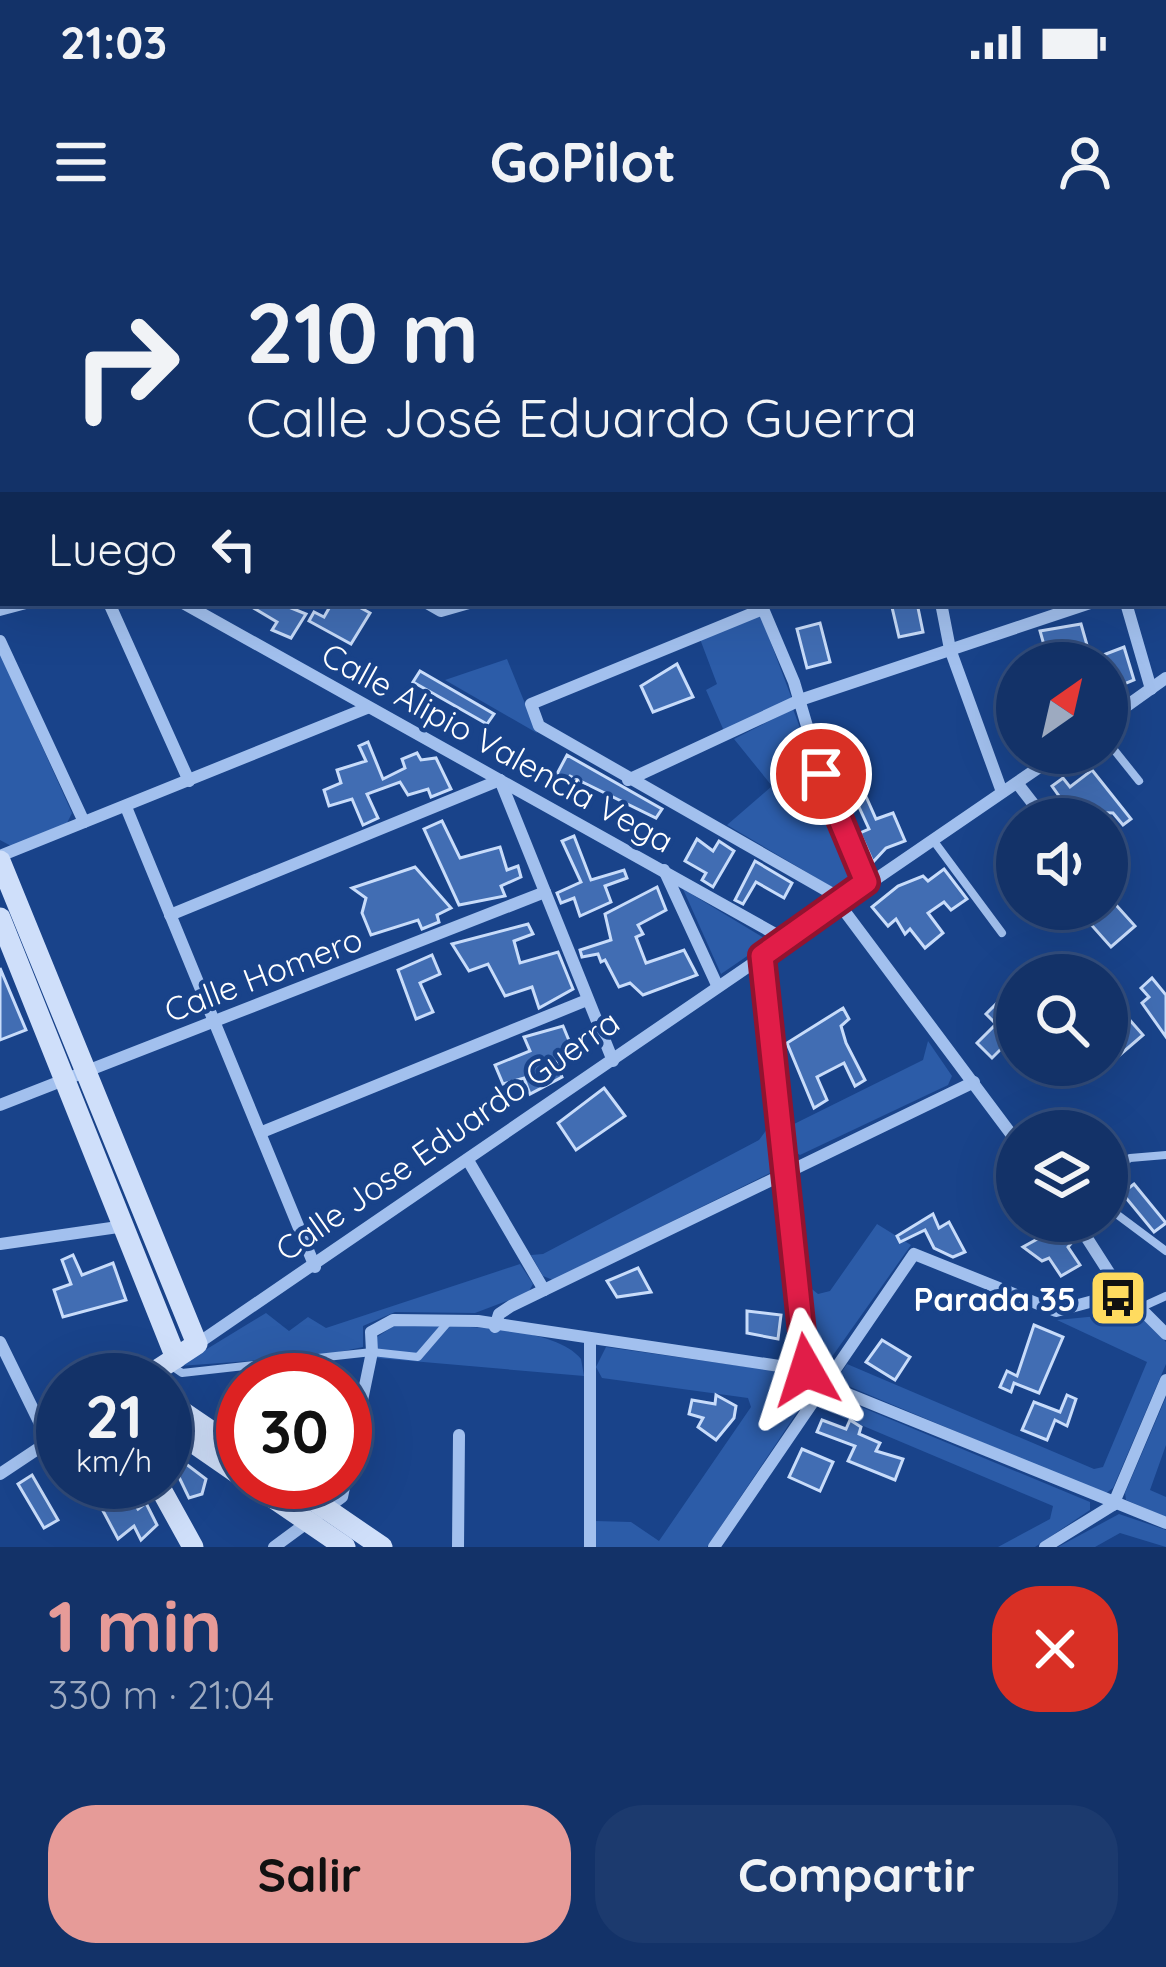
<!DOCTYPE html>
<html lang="es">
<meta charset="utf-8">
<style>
body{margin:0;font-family:Quicksand,sans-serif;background:#1c3a6e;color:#f1f3f6;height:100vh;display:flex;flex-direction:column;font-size:45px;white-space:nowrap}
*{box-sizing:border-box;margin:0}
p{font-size:39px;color:#9daac0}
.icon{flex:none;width:66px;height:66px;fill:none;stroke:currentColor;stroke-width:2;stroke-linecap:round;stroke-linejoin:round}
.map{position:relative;height:1307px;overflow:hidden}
.drawer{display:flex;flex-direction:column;background:#133268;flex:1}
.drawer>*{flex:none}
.top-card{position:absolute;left:0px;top:0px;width:1167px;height:366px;box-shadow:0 12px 48px #0002,0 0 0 3px #324d7c;background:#133268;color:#f1f3f6;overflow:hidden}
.needle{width:78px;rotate:34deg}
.controls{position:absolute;left:996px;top:402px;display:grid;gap:24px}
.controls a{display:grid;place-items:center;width:132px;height:132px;border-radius:50%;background:#133268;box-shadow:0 12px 48px #0002,0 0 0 3px #324d7c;font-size:60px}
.speed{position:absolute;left:36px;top:1113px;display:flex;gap:24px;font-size:60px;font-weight:700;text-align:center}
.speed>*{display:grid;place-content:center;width:156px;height:156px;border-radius:50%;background:#133268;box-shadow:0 12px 48px #0002,0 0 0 3px #324d7c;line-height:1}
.speed small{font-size:30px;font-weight:400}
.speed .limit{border:18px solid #d22;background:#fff;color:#111}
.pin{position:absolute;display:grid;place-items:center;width:102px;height:102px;color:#fff;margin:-51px;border:6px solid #fff;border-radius:50%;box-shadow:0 3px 12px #0007}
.me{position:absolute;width:132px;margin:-66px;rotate:354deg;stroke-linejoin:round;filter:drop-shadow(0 0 9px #0008)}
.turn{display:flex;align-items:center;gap:42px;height:252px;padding:0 48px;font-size:54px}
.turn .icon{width:156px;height:156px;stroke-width:2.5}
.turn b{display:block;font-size:84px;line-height:102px}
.then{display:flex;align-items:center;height:114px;padding:0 48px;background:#0003;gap:24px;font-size:45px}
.round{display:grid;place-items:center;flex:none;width:126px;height:126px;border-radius:48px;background:#1c3a6e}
.headline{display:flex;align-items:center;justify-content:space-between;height:204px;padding:0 48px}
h1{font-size:72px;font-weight:800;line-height:90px;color:#e69b98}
.button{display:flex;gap:24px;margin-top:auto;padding:24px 48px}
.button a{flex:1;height:138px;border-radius:48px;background:#e69b98;color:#111;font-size:48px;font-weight:800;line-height:138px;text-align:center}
.button a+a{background:#1c3a6e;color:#f1f3f6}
.status{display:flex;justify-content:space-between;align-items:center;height:84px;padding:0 60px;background:#133268;direction:ltr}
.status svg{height:33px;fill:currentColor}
header{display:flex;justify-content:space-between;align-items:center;height:156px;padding:0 48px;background:#133268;font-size:54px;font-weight:800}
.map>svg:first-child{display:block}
.green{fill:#2c5ca8}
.building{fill:#416db3;stroke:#c8dcfa;stroke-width:3}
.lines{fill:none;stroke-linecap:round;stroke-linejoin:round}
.lane{stroke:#a2c0ee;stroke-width:8}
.street{stroke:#a2c0ee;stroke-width:12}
.secondary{stroke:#cfdffa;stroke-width:21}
.route-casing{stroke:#92132f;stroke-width:30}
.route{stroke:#e11d48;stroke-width:21}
.labels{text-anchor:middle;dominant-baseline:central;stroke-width:9;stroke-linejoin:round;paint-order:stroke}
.street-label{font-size:33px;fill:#fff;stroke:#19438a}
.poi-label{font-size:33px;font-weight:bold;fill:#fff;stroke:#19438a;text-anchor:end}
</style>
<div class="status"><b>21:03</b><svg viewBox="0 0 49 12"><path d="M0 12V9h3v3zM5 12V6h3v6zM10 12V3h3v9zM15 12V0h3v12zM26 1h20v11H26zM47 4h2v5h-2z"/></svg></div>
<header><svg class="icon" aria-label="menu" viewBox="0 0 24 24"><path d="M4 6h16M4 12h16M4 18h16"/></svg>GoPilot<svg class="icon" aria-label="person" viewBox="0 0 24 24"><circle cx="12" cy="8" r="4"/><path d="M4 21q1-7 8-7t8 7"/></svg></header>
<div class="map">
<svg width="1166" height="1307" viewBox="0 0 1166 1307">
<rect width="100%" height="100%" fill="#19438a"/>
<g class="green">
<polygon points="760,374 792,459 724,491 706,450 717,444 700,399"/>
<polygon points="0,413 72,573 67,583 11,606 0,600"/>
<polygon points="507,419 537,493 445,440"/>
<polygon points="793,469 855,636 837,650 727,585 772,546 734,499"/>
<polygon points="683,649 769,701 721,734"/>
<polygon points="928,801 952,836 948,845 800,915 793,911 790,886 923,820"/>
<polygon points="773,881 780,922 774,931 553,1040 543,1036 531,1015 543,1014 759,900"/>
<polygon points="877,984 911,1005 824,1128 811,1122 801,1056 808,1046 818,1054 830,1051"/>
<polygon points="520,1024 533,1044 528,1053 475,1073 395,1072 363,1086 363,1107 320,1116 179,1126 266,1073 289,1091 308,1077 326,1088"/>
<polygon points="1139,1072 1166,1102 1166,1124 1113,1248 1105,1254 848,1146 841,1133 847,1124 1094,1229 1103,1227 1147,1122 1057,1080"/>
<path d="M 395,1085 C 441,1086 552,1083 581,1119 L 584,1136 L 377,1118 L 377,1097 Z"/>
<polygon points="606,1107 770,1130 795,1136 812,1150 707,1307 595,1307 595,1281 631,1282 659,1301 751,1167 748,1158 602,1138 596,1127"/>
<polygon points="832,1155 1090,1262 1090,1270 1035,1307 998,1307 1050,1279 1053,1266 816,1166"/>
<polygon points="1166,1157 1166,1205 1150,1250 1166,1257 1166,1277 1126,1260 1125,1253"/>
<polygon points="1119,1274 1166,1290 1166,1307 1120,1293 1095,1307 1058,1307"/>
</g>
<g class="building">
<polygon points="245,363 289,363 286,366 306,374 291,398 272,390 277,382"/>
<polygon points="332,363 352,363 370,373 351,404 309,381 314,372 324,377"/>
<polygon points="891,363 917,363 923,392 899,397"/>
<polygon points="820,383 830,422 807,428 797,389"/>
<polygon points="1081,384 1087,405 1046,412 1040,391"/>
<polygon points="1124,407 1134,440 1107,451 1107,423 1085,422"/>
<polygon points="677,424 693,457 653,472 641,446"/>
<polygon points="420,431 494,474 487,484 413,442"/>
<polygon points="368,502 383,539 405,528 402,519 417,513 421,520 436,518 451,549 431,557 428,549 408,555 400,542 367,554 378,578 363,585 352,559 329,566 324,550 341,543 337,530 366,521 359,506"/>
<polygon points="567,515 662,569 656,578 570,536 565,541 557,534"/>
<polygon points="1092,530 1131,579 1123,585 1113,573 1086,572 1074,579 1054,559 1059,556 1052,546 1063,538 1070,547"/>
<polygon points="864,552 876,579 893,573 905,601 886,608 873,622 860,593 869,589 854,556"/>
<polygon points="442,581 460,618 500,607 507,630 518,626 521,637 501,646 505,656 459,665 424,589"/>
<polygon points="574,596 591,640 624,630 627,638 605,646 611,662 580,676 574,658 561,663 557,653 581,642 562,601"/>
<polygon points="697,599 713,611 719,601 734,611 713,647 702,640 706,633 685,621"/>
<polygon points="755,621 792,643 784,658 756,642 743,664 735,660"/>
<polygon points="415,627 451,668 437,675 439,682 422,689 418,680 371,695 362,673 366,658 352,648"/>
<polygon points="944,629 967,659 951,670 944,662 928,673 943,693 925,708 910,689 905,694 896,679 888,686 872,667 898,646 923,636 928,641"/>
<polygon points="657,647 666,670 638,685 643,694 636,697 646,723 684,710 697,735 643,755 630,743 619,747 605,720 601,722 598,714 582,717 580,710 611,700 605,674"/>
<polygon points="1107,655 1135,686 1111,707 1087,680 1107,669"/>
<polygon points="528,684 533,694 514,701 520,723 558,712 573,749 539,768 532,747 505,756 488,724 469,731 452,704"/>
<polygon points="432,715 440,734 420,743 433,772 416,779 398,730"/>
<polygon points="0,728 26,790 0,800"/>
<polygon points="1152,738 1166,755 1166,797 1142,763 1149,757 1141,748"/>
<polygon points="1000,760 1017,773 1017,793 992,818 977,803 996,784 986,774"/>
<polygon points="843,768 849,779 841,786 846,803 865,840 855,846 844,823 817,837 827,860 814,868 787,803"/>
<polygon points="1128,778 1143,795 1107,826 1107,796"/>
<polygon points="563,786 575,815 556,822 562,837 530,854 524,838 503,844 495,825 530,811 524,797"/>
<polygon points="604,848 625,876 576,910 558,883"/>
<polygon points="1134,944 1166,983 1154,992 1122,953"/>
<polygon points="933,974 939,988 949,982 965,1012 953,1017 934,1008 925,990 900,1002 897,996"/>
<polygon points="1063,985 1074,1000 1068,1007 1080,1025 1061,1036 1049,1018 1042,1021 1023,1007"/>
<polygon points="73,1015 82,1035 113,1023 126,1060 63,1077 54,1050 71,1044 62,1020"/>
<polygon points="638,1028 651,1052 617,1057 607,1041"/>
<polygon points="747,1071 781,1075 778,1099 747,1093"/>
<polygon points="1034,1085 1063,1097 1039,1153 1014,1143 1011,1152 1000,1147 1007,1131 1017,1136"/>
<polygon points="882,1100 910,1117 895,1140 866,1122"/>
<polygon points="716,1155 736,1166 734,1178 716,1200 698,1187 703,1178 689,1174 692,1160 715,1164"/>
<polygon points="1067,1155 1076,1159 1067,1186 1055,1180 1047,1200 1022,1190 1034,1162 1060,1172"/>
<polygon points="822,1180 846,1189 850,1180 861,1187 859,1194 880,1203 876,1211 903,1219 895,1240 848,1221 855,1206 817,1192"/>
<polygon points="165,1208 206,1239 202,1254 189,1258"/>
<polygon points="802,1209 833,1222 820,1251 789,1237"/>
<polygon points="32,1235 58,1280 44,1288 18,1244"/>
<polygon points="126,1252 138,1269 146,1263 157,1285 141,1300 134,1286 118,1299 101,1267"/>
</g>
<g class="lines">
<g class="lane">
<polyline points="691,3 702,0"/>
<polyline points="0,372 34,363"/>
<polyline points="1107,501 1139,541"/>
<polyline points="933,600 1002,693"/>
<polyline points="1107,934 1130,918 1166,915"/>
<polyline points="1107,967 1166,1011"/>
<polyline points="1144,1066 1166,1056"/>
<polyline points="169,1124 182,1133 372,1112 418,1117 449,1081"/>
</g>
<g class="street">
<polyline points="78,0 78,3"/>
<polyline points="190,0 190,3"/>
<polyline points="308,0 308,3"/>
<polyline points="564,0 565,3"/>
<polyline points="639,0 640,3"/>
<polyline points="860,0 861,3"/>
<polyline points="0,1 4,0"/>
<polyline points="443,3 454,0"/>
<polyline points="1080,3 1083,0"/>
<polyline points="0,128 3,130"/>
<polyline points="1164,132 1166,129"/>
<polyline points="0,259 3,260"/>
<polyline points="1164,275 1166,274"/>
<polyline points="0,328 3,327"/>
<polyline points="109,363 189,541"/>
<polyline points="183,363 786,700"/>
<polyline points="427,363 441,371 469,363"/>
<polyline points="941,363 950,409 1002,552"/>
<polyline points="1126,363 1151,449"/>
<polyline points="761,364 794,442 832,571 866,642"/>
<polyline points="763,369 531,464 539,486 831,653 1017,902"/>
<polyline points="0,401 84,582"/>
<polyline points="1107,480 1166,438"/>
<polyline points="500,540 613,821"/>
<polyline points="628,540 800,460 1090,363"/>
<polyline points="1017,543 1045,579"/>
<polyline points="126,567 315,1027"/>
<polyline points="0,616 367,468"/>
<polyline points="664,630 717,745"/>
<polyline points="170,675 500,540"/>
<polyline points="762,716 806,1130"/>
<polyline points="0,865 545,652"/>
<polyline points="262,892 587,760"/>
<polyline points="469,922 544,1050"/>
<polyline points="1076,981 1117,1045 1166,1094"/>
<polyline points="0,1004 125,986"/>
<polyline points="495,1087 499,1074 511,1066 974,842"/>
<polyline points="590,1101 590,1307"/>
<polyline points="0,1102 49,1202"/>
<polyline points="197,1104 1060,513"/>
<polyline points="0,1234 63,1192"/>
<polyline points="1113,1265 1166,1140"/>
<polyline points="274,1307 342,1257 372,1112 371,1092 393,1080 478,1081 806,1130 843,1152 1166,1283"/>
<polyline points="458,1307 459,1195"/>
<polyline points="714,1307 914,1014 1056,1071 1097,1060 1117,1045"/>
<polyline points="1045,1307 1113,1265"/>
</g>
<g class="secondary">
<polyline points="0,621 197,1104 142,1140"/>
<polyline points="0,678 176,1118"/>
<polyline points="165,1160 243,1213"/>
<polyline points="165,1183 243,1237"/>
<polyline points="157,1242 193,1307"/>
<polyline points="250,1242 345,1307"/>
<polyline points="287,1242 382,1307"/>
</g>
</g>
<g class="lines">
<g class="route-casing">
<polyline id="route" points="806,1130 762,716 866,642 821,534"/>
</g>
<use href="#route" class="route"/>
</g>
<defs>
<g id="bus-square" transform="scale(3)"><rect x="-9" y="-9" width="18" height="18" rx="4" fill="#ffdb5f" stroke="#19438a"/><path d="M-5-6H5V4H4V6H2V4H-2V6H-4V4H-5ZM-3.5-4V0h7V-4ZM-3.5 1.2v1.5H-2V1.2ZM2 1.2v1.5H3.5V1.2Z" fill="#111"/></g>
</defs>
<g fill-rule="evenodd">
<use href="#bus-square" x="1118" y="1058"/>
</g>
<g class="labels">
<g class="street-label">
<text transform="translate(498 507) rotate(29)">Calle Alipio Valencia Vega</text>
<text transform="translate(263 734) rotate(-21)">Calle Homero</text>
<text transform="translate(447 895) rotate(-35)">Calle Jose Eduardo Guerra</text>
</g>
<g class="poi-label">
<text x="1076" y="1058">Parada 35</text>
</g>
</g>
</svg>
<div class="controls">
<a><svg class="needle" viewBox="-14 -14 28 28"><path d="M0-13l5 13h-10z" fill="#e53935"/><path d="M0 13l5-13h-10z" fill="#9daac0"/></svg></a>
<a><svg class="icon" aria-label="sound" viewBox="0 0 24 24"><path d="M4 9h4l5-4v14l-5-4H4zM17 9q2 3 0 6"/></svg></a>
<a><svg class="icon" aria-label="search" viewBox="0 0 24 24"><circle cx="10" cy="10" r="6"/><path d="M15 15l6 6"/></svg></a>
<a><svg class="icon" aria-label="layers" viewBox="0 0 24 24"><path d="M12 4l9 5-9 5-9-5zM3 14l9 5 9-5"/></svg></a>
</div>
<div class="speed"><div>21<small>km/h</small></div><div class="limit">30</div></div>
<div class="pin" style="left:821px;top:534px;background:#d93025"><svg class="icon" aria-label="arrive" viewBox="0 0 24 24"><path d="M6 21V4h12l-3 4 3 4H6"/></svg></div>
<svg class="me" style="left:806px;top:1130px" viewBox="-20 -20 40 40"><path d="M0-17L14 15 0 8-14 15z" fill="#e11d48" stroke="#fff" stroke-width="4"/></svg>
<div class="top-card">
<div class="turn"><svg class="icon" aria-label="right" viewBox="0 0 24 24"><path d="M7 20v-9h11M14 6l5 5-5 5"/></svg><div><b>210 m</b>Calle José Eduardo Guerra</div></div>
<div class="then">Luego<svg class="icon" aria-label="left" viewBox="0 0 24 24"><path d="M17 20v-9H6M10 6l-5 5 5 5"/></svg></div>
</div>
</div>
<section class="drawer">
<div class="headline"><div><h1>1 min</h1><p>330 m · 21:04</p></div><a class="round" style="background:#d93025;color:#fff"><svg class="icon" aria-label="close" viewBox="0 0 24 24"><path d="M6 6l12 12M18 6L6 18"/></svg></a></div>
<div class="button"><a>Salir</a><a>Compartir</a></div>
</section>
